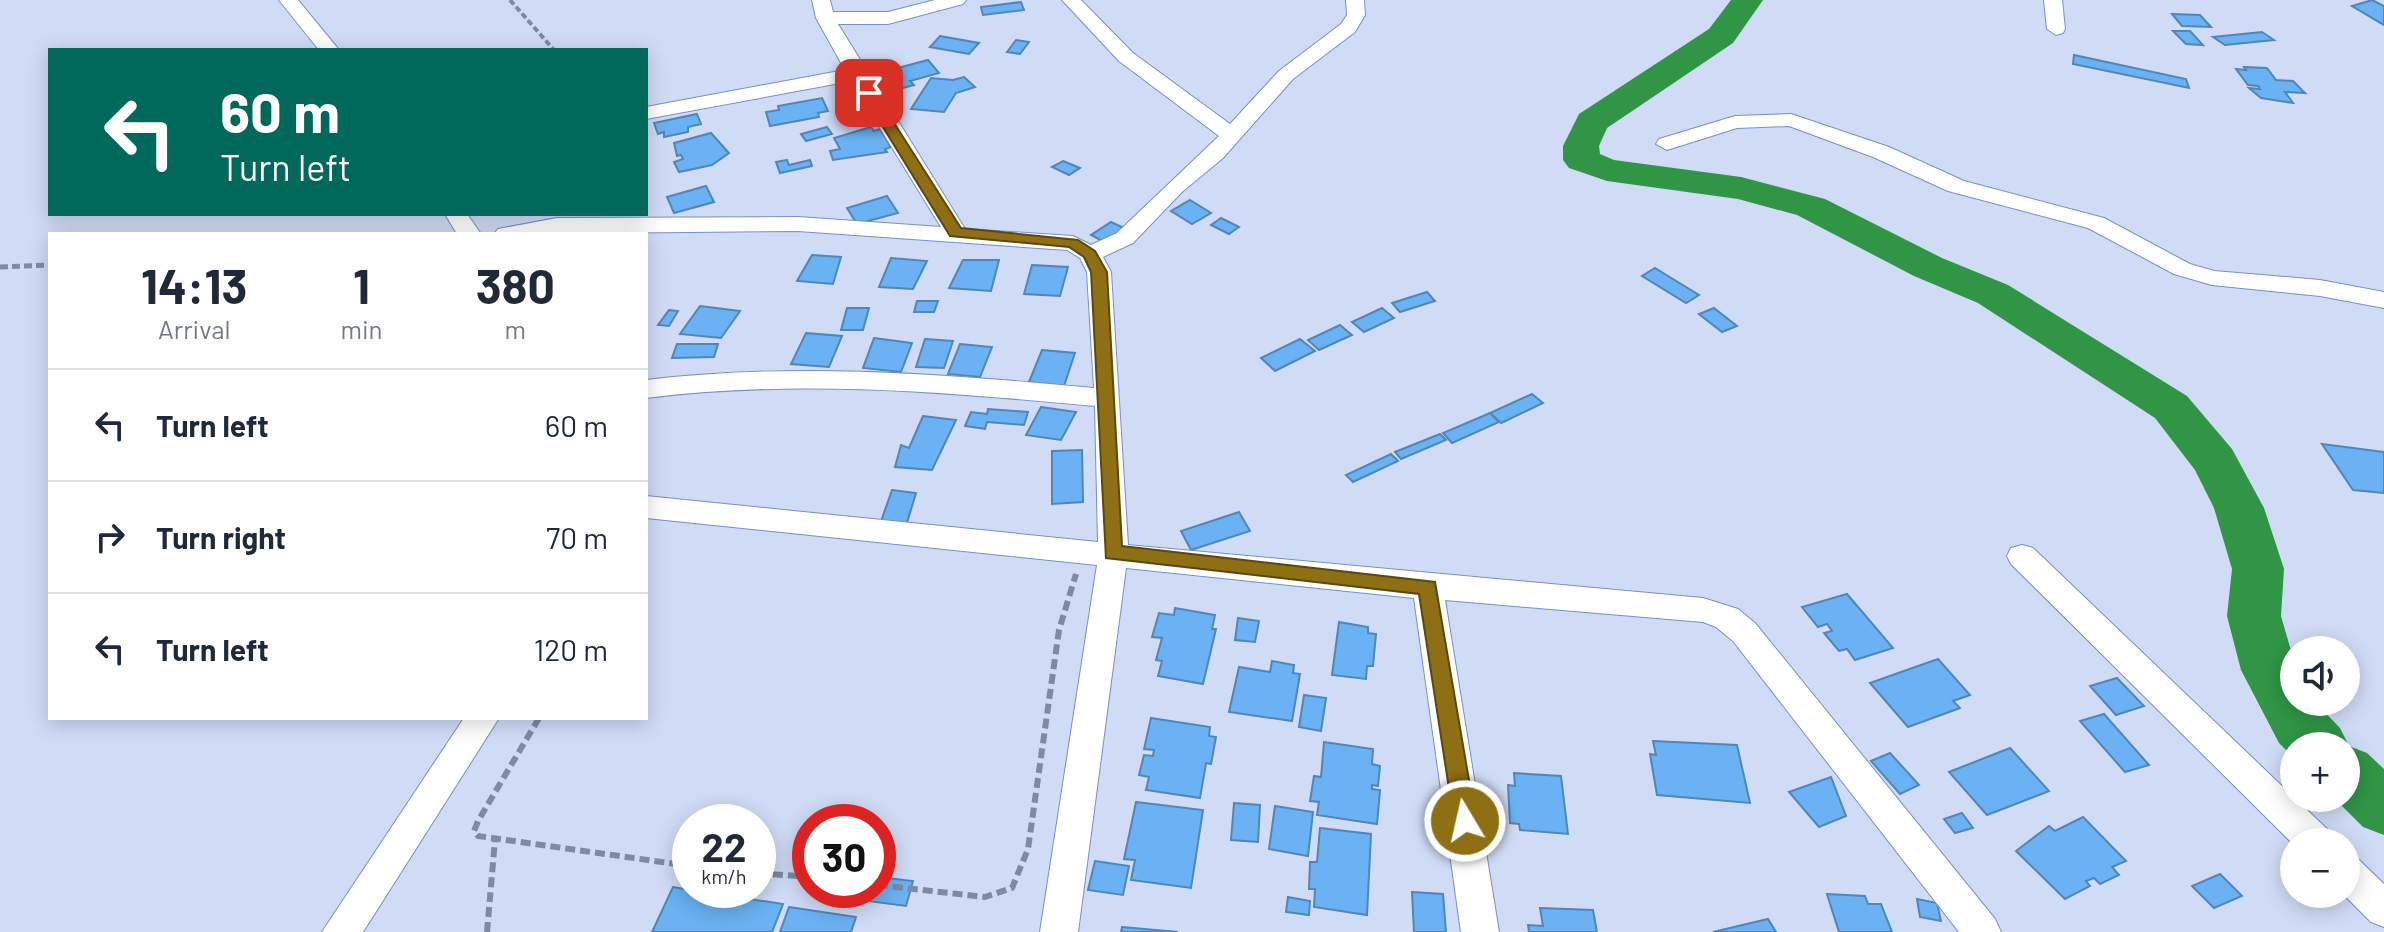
<!DOCTYPE html>
<meta charset="utf-8">
<style>
body{margin:0;font-family:Barlow,sans-serif;background:#f6f6f7;color:#1f2937;height:100vh;display:flex;flex-direction:column;font-size:30px;white-space:nowrap}
*{box-sizing:border-box;margin:0}
p{font-size:26px;color:#747a83}
.icon{flex:none;width:44px;height:44px;fill:none;stroke:currentColor;stroke-width:2;stroke-linecap:round;stroke-linejoin:round}
.map{position:relative;flex:1;overflow:hidden}
.panel{position:absolute;left:48px;top:232px;width:600px;height:488px;display:flex;flex-direction:column;background:#fff;border-radius:0px;box-shadow:0 4px 20px #0003}
.panel>*{flex:none}
.guide{position:absolute;left:48px;top:48px;width:600px;height:168px;border-radius:0px;box-shadow:0 4px 20px #0003;background:#00695c;color:#fff;overflow:hidden}
.fabs{position:absolute;left:2280px;top:636px;display:grid;gap:16px}
.fabs a{display:grid;place-items:center;width:80px;height:80px;border-radius:50%;background:#fff;box-shadow:0 4px 20px #0003;font-size:40px}
.speed{position:absolute;left:672px;top:804px;display:flex;gap:16px;font-size:40px;font-weight:700;text-align:center}
.speed>*{display:grid;place-content:center;width:104px;height:104px;border-radius:50%;background:#fff;box-shadow:0 4px 20px #0003;line-height:1}
.speed small{font-size:20px;font-weight:400}
.speed .limit{border:12px solid #d22;background:#fff;color:#111}
.pin{position:absolute;display:grid;place-items:center;width:68px;height:68px;color:#fff;margin:-34px;border-radius:16px;box-shadow:0 4px 12px #0006}
.me{position:absolute;width:88px;margin:-44px;rotate:351deg;stroke-linejoin:round;filter:drop-shadow(0 0 6px #0008)}
.turn{display:flex;align-items:center;gap:28px;height:168px;padding:0 40px;font-size:36px}
.turn .icon{width:104px;height:104px;stroke-width:2.5}
.turn b{display:block;font-size:56px;line-height:68px}
.eta{display:flex;justify-content:space-evenly;align-items:center;height:136px;text-align:center}
.eta b{font-size:48px;font-weight:700;line-height:56px}
ul{padding:0;list-style:none}
li{display:flex;align-items:center;gap:24px;height:112px;padding:0 40px;border-top:2px solid #e0e1e3}
li div{flex:1}
li b{display:block;font-size:30px}
li em{font-style:normal}
.map>svg:first-child{display:block}
.lines{fill:none;stroke-linecap:round;stroke-linejoin:round}
.river{fill:#309646;fill-rule:evenodd}
.building{fill:#6ab2f3;stroke:#5086b8;stroke-width:2}
.street-casing{stroke:#778fcc;stroke-width:2}
.path-far2{stroke:#7f89a4;stroke-width:4;stroke-dasharray:6 3;stroke-linecap:butt}
.path-far1{stroke:#7f89a4;stroke-width:5;stroke-dasharray:8 4;stroke-linecap:butt}
.path{stroke:#7f89a4;stroke-width:6;stroke-dasharray:10 5;stroke-linecap:butt}
.street{fill:#fff;fill-rule:evenodd}
.route{fill:#8f6f14;stroke:#5d480d;stroke-width:2}
</style>
<div class="map">
<svg width="2384" height="932" viewBox="0 0 2384 932">
<rect width="100%" height="100%" fill="#d0dbf6"/>
<g class="lines">
<polygon class="river" points="1731,0 1763,0 1733,43 1607,128 1599,146 1600,154 1614,160 1741,177 1825,199 1942,258 2008,285 2187,396 2232,449 2264,508 2284,569 2281,616 2294,661 2294,702 2315,702 2340,728 2349,746 2367,753 2384,769 2384,835 2363,827 2334,798 2346,798 2346,746 2294,746 2294,758 2279,743 2241,670 2227,616 2232,569 2214,508 2195,470 2155,418 1978,303 1914,276 1797,215 1738,199 1607,181 1569,168 1563,160 1563,146 1579,114 1709,29"/>
</g>
<g class="building">
<polygon points="2372,0 2384,6 2384,25 2352,6"/>
<polygon points="1021,2 1024,10 983,15 981,7"/>
<polygon points="2172,14 2200,15 2211,27 2182,26"/>
<polygon points="2173,31 2190,31 2203,45 2186,44"/>
<polygon points="2262,32 2274,40 2225,45 2213,37"/>
<polygon points="940,36 979,43 969,54 930,47"/>
<polygon points="1016,40 1029,42 1020,54 1007,52"/>
<polygon points="2074,55 2186,79 2189,88 2073,64"/>
<polygon points="928,60 939,73 910,81 914,85 895,90 887,79 896,77 890,70"/>
<polygon points="2244,67 2267,68 2276,80 2293,81 2305,93 2285,92 2293,103 2261,98 2249,88 2260,89 2258,86 2248,85 2236,69 2246,70"/>
<polygon points="964,77 975,87 956,93 944,112 911,109 931,78 953,80"/>
<polygon points="822,98 828,111 818,113 819,117 770,126 766,112 779,110 778,106"/>
<polygon points="697,114 701,124 688,127 688,132 664,137 664,132 658,134 654,123"/>
<polygon points="827,127 832,134 806,141 801,134"/>
<polygon points="871,127 874,131 880,129 891,147 885,149 887,152 833,160 830,151 840,149 834,138"/>
<polygon points="711,133 729,153 712,165 679,172 674,162 683,159 681,155 677,156 674,143"/>
<polygon points="787,160 789,165 810,160 812,166 780,173 776,162"/>
<polygon points="1063,161 1080,168 1069,175 1052,167"/>
<polygon points="706,186 714,202 674,213 667,197"/>
<polygon points="887,196 898,213 857,224 847,208"/>
<polygon points="1190,200 1211,213 1192,224 1171,211"/>
<polygon points="1221,218 1239,227 1229,234 1211,225"/>
<polygon points="1111,222 1128,230 1108,244 1091,235"/>
<polygon points="812,255 841,257 833,284 797,281"/>
<polygon points="891,258 927,261 913,289 879,287"/>
<polygon points="963,260 999,260 991,291 949,288"/>
<polygon points="1032,265 1068,267 1060,296 1024,294"/>
<polygon points="1655,268 1699,295 1686,303 1642,276"/>
<polygon points="1427,292 1435,301 1400,312 1392,303"/>
<polygon points="917,301 938,301 934,312 914,312"/>
<polygon points="700,306 740,311 721,338 680,334"/>
<polygon points="847,308 869,308 863,330 841,330"/>
<polygon points="1382,308 1394,318 1364,332 1352,322"/>
<polygon points="1714,308 1737,326 1722,332 1699,314"/>
<polygon points="669,310 678,311 669,326 658,325"/>
<polygon points="1340,325 1352,335 1319,350 1308,340"/>
<polygon points="806,333 842,336 829,367 791,364"/>
<polygon points="874,338 912,343 901,372 863,368"/>
<polygon points="925,339 953,341 944,368 916,367"/>
<polygon points="1300,339 1315,351 1275,371 1261,358"/>
<polygon points="677,344 718,344 714,357 672,358"/>
<polygon points="960,344 992,347 980,377 948,374"/>
<polygon points="1042,350 1075,353 1064,386 1029,382"/>
<polygon points="1532,394 1543,403 1501,423 1490,413"/>
<polygon points="1041,407 1076,412 1061,440 1026,435"/>
<polygon points="988,409 1028,412 1024,425 987,422 985,429 965,426 971,412 987,414"/>
<polygon points="1490,413 1499,422 1452,443 1443,433"/>
<polygon points="923,416 956,420 932,470 895,467 901,445 909,448"/>
<polygon points="1440,434 1446,440 1401,459 1395,452"/>
<polygon points="2322,444 2384,452 2384,493 2353,490"/>
<polygon points="1082,450 1083,502 1052,504 1052,451"/>
<polygon points="1391,454 1398,461 1353,482 1346,475"/>
<polygon points="892,490 916,493 906,526 879,527"/>
<polygon points="1239,512 1250,531 1191,550 1181,531"/>
<polygon points="1847,594 1893,648 1855,660 1847,649 1839,651 1824,633 1832,631 1827,624 1818,627 1802,607"/>
<polygon points="1175,608 1215,615 1212,629 1216,629 1203,684 1158,676 1162,661 1156,660 1162,638 1152,637 1159,613 1174,615"/>
<polygon points="1238,618 1259,621 1255,642 1235,640"/>
<polygon points="1339,622 1368,627 1368,633 1376,634 1373,666 1367,666 1366,679 1332,675"/>
<polygon points="1938,659 1970,695 1953,701 1960,708 1908,727 1870,683"/>
<polygon points="1272,661 1294,665 1293,673 1300,674 1292,721 1229,712 1239,667 1270,672"/>
<polygon points="2117,678 2144,706 2116,715 2090,686"/>
<polygon points="1304,695 1326,698 1321,731 1299,727"/>
<polygon points="2104,714 2149,765 2125,772 2080,721"/>
<polygon points="1151,718 1210,727 1209,736 1216,737 1211,764 1206,763 1200,798 1146,790 1149,777 1139,775 1144,755 1153,756 1154,750 1144,749"/>
<polygon points="1653,741 1737,745 1750,803 1657,795 1650,754 1656,755"/>
<polygon points="1324,742 1373,749 1372,764 1380,766 1378,786 1372,785 1372,789 1380,790 1377,824 1317,815 1319,802 1310,801 1314,776 1321,777"/>
<polygon points="2010,748 2049,791 1987,815 1949,772"/>
<polygon points="1890,753 1919,785 1900,794 1871,761"/>
<polygon points="1514,773 1561,776 1568,834 1520,830 1519,824 1510,823 1508,785 1515,786"/>
<polygon points="1831,777 1846,816 1819,827 1789,792"/>
<polygon points="1136,802 1203,810 1191,888 1131,880 1135,860 1124,859"/>
<polygon points="1234,803 1260,805 1258,842 1231,840"/>
<polygon points="1275,806 1313,812 1308,856 1269,849"/>
<polygon points="1962,813 1973,828 1955,833 1944,819"/>
<polygon points="2083,817 2126,861 2112,867 2119,875 2100,884 2094,878 2086,881 2090,886 2065,899 2016,851 2049,826 2055,831"/>
<polygon points="1320,828 1371,834 1367,915 1314,907 1315,889 1309,889 1310,862 1317,862"/>
<polygon points="1095,861 1129,866 1123,895 1088,890"/>
<polygon points="2220,874 2242,896 2214,908 2192,886"/>
<polygon points="878,877 913,881 906,906 860,900 863,890 878,890"/>
<polygon points="673,887 690,890 783,904 772,932 652,932"/>
<polygon points="1412,892 1443,894 1446,932 1414,932"/>
<polygon points="1827,894 1865,896 1868,904 1881,904 1892,932 1839,932"/>
<polygon points="1288,897 1310,901 1309,915 1286,912"/>
<polygon points="1917,899 1937,903 1941,921 1920,917"/>
<polygon points="789,907 856,917 851,932 780,932"/>
<polygon points="1540,908 1593,910 1597,932 1529,932 1528,925 1543,926"/>
<polygon points="1768,919 1776,932 1713,932"/>
<polygon points="1122,927 1178,932 1121,932"/>
</g>
<g class="lines">
<g class="street-casing">
<g id="street">
<polygon points="279,0 298,0 339,50 319,50"/>
<path d="M 812,0 L 830,0 L 833,12 L 888,12 L 935,0 L 966,0 L 963,4 L 888,24 L 838,24 L 965,229 L 1073,236 L 1091,245 L 1117,233 L 1219,136 L 1119,61 L 1062,0 L 1081,0 L 1133,53 L 1230,124 L 1279,71 L 1341,24 L 1347,15 L 1346,0 L 1364,0 L 1365,15 L 1355,32 L 1293,79 L 1223,158 L 1182,192 L 1133,243 L 1103,257 L 1111,272 L 1128,545 L 1703,598 L 1738,609 L 1755,623 L 1995,919 L 2001,932 L 1959,932 L 1733,641 L 1716,627 L 1703,622 L 1445,600 L 1499,932 L 1461,932 L 1414,598 L 1126,568 L 1078,932 L 1040,932 L 1097,565 L 646,518 L 646,496 L 1098,542 L 1095,406 C 944,392 797,379 646,398 L 646,380 C 796,362 944,374 1094,388 L 1087,272 L 1080,258 L 1067,250 L 798,231 L 494,234 L 498,229 L 557,218 L 798,217 L 941,227 L 851,81 L 646,119 L 646,107 L 845,70 L 816,18 Z"/>
<polygon points="2044,0 2062,0 2065,29 2063,33 2056,35 2047,29"/>
<polygon points="1791,114 1889,147 1964,181 2104,218 2190,264 2214,271 2320,280 2384,292 2384,308 2320,296 2212,285 2174,274 2088,228 1948,191 1873,157 1789,126 1737,128 1667,150 1656,144 1659,139 1735,116"/>
<polygon points="445,214 467,214 481,234 457,234"/>
<polygon points="2022,545 2033,548 2328,830 2333,842 2294,842 2294,845 2011,564 2007,556 2011,548"/>
<polygon points="464,718 499,718 363,932 322,932"/>
<polygon points="2346,855 2359,860 2384,884 2384,927 2371,922 2343,894 2346,894"/>
</g>
</g>
<polyline class="path-far2" points="510,0 554,50"/>
<polyline class="path-far1" points="0,267 50,265"/>
<g class="path">
<polyline points="539,718 478,821 474,831 478,836 690,866"/>
<polyline points="758,873 810,877"/>
<polyline points="878,885 985,897 1012,888 1028,849 1059,630 1076,574"/>
<polyline points="487,932 495,840"/>
</g>
<use href="#street" class="street"/>
</g>
<polygon class="route" points="864,90 873,90 961,228 1078,240 1095,251 1107,272 1122,546 1435,582 1476,821 1473,828 1465,831 1457,828 1454,821 1419,594 1106,558 1091,272 1084,257 1069,247 950,236 862,93"/>
</svg>
<div class="fabs">
<a><svg class="icon" aria-label="sound" viewBox="0 0 24 24"><path d="M4 9h4l5-4v14l-5-4H4zM17 9q2 3 0 6"/></svg></a>
<a>+</a>
<a>−</a>
</div>
<div class="speed"><div>22<small>km/h</small></div><div class="limit">30</div></div>
<div class="pin" style="left:869px;top:93px;background:#d93025"><svg class="icon" aria-label="arrive" viewBox="0 0 24 24"><path d="M6 21V4h12l-3 4 3 4H6"/></svg></div>
<svg class="me" style="left:1465px;top:821px" viewBox="-20 -20 40 40"><circle r="17" fill="#8f6f14" stroke="#fff" stroke-width="3"/><path d="M0-11L8 9 0 5-8 9z" fill="#fff"/></svg>
<div class="guide">
<div class="turn"><svg class="icon" aria-label="left" viewBox="0 0 24 24"><path d="M17 20v-9H6M10 6l-5 5 5 5"/></svg><div><b>60 m</b>Turn left</div></div>
</div>
<section class="panel">
<div class="eta">
<div><b>14:13</b><p>Arrival</p></div>
<div><b>1</b><p>min</p></div>
<div><b>380</b><p>m</p></div>
</div>
<ul>
<li><svg class="icon" aria-label="left" viewBox="0 0 24 24"><path d="M17 20v-9H6M10 6l-5 5 5 5"/></svg><div><b>Turn left</b></div><em>60 m</em></li>
<li><svg class="icon" aria-label="right" viewBox="0 0 24 24"><path d="M7 20v-9h11M14 6l5 5-5 5"/></svg><div><b>Turn right</b></div><em>70 m</em></li>
<li><svg class="icon" aria-label="left" viewBox="0 0 24 24"><path d="M17 20v-9H6M10 6l-5 5 5 5"/></svg><div><b>Turn left</b></div><em>120 m</em></li>
</ul>
</section>
</div>
